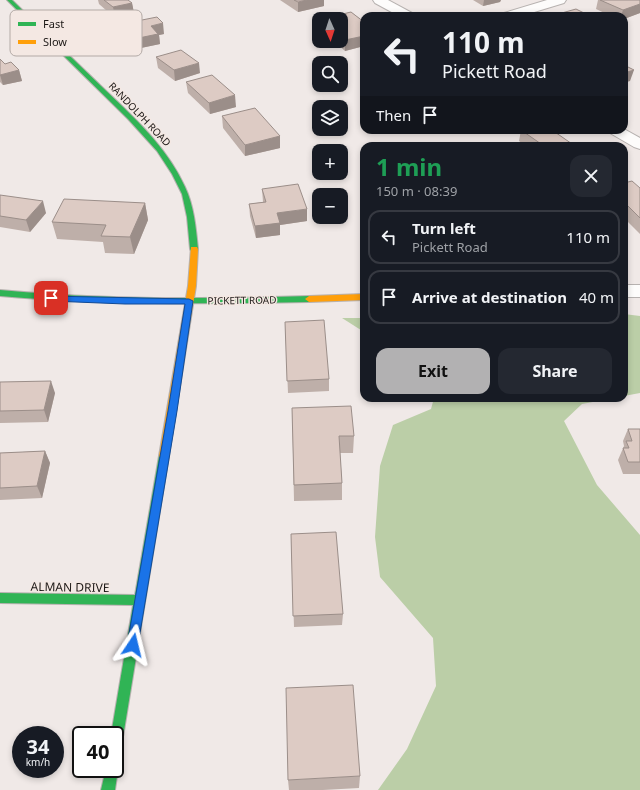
<!DOCTYPE html>
<meta charset="utf-8">
<style>
body{margin:0;font-family:"Noto Sans",sans-serif;background:#242831;color:#f1f3f6;height:100vh;display:flex;flex-direction:column;font-size:15px;white-space:nowrap}
*{box-sizing:border-box;margin:0}
p{font-size:13px;color:#9ea1a6}
.icon{flex:none;width:22px;height:22px;fill:none;stroke:currentColor;stroke-width:2;stroke-linecap:round;stroke-linejoin:round}
.map{position:relative;flex:1;overflow:hidden}
.drawer{position:absolute;left:360px;top:142px;width:268px;height:260px;display:flex;flex-direction:column;background:#171b24;border-radius:12px;box-shadow:0 2px 6px #0003}
.drawer>*{flex:none}
.guide{position:absolute;left:360px;top:12px;width:268px;height:122px;border-radius:12px;box-shadow:0 2px 6px #0003;background:#171b24;color:#f1f3f6;overflow:hidden}
.needle{width:26px;rotate:177deg}
.buttons{position:absolute;left:312px;top:12px;display:grid;gap:8px}
.buttons a{display:grid;place-items:center;width:36px;height:36px;border-radius:8px;background:#171b24;box-shadow:0 2px 6px #0003;font-size:20px}
.speed{position:absolute;left:12px;top:726px;display:flex;gap:8px;font-size:20px;font-weight:700;text-align:center}
.speed>*{display:grid;place-content:center;width:52px;height:52px;border-radius:50%;background:#171b24;box-shadow:0 2px 6px #0003;line-height:1}
.speed small{font-size:10px;font-weight:400}
.speed .limit{border:2px solid #111;border-radius:6px;background:#fff;color:#111}
.pin{position:absolute;display:grid;place-items:center;width:34px;height:34px;color:#fff;margin:-17px;border-radius:8px;box-shadow:0 2px 6px #0006}
.me{position:absolute;width:44px;margin:-22px;rotate:10deg;stroke-linejoin:round;filter:drop-shadow(0 0 3px #0008)}
.turn{display:flex;align-items:center;gap:14px;height:84px;padding:0 16px;font-size:18px}
.turn .icon{width:52px;height:52px;stroke-width:2.5}
.turn b{display:block;font-size:28px;line-height:34px}
.then{display:flex;align-items:center;height:38px;padding:0 16px;background:#0003;gap:8px;font-size:15px}
.round{display:grid;place-items:center;flex:none;width:42px;height:42px;border-radius:12px;background:#242831}
.headline{display:flex;align-items:center;justify-content:space-between;height:68px;padding:0 16px}
h1{font-size:24px;font-weight:700;line-height:30px;color:#1e9e55}
.cta{display:flex;gap:8px;margin-top:auto;padding:8px 16px}
.cta a{flex:1;height:46px;border-radius:12px;background:#b2b1b2;color:#111;font-size:16px;font-weight:700;line-height:46px;text-align:center}
.cta a+a{background:#242831;color:#f1f3f6}
ul{padding:0;list-style:none}
li{display:flex;align-items:center;gap:12px;height:54px;margin:0 8px 6px;padding:0 8px;border:2px solid #363941;border-radius:12px}
li div{flex:1}
li b{display:block;font-size:15px}
li em{font-style:normal}
.map>svg:first-child{display:block}
.forest{fill:#bbcea7}
.lines{fill:none;stroke-linecap:round;stroke-linejoin:round}
.street-casing{stroke:#b7b2b0;stroke-width:2}
.fast-casing{stroke:#b7b2b0;stroke-width:2}
.slow-casing{stroke:#b7b2b0;stroke-width:2}
.street{fill:#fdfcfb;fill-rule:evenodd}
.fast{fill:#30b455;fill-rule:evenodd}
.slow{fill:#ff9f0a;fill-rule:evenodd}
.wall{fill:#beafa9}
.shaded-wall{fill:#9b8e89}
.building{fill:#ddcbc4;stroke:#9b8e89}
.route{fill:#1a73e8;stroke:#114b97}
.labels{text-anchor:middle;dominant-baseline:central;stroke-width:3;stroke-linejoin:round;paint-order:stroke}
.street-label{font-size:10px;fill:#1c1816;stroke:#f4e8e3}
.near-street-label{font-size:12px;fill:#1c1816;stroke:#f4e8e3}
.key{fill:#f4e8e3;stroke:#b3aaa6;stroke-width:1}
.key-label{font-size:11px;fill:#1c1816}
</style>
<div class="map">
<svg width="640" height="790" viewBox="0 0 640 790">
<rect width="100%" height="100%" fill="#f0e9e7"/>
<g class="forest">
<polygon points="624,314 640,316 640,393 624,396"/>
<polygon points="342,318 364,318 364,332"/>
<polygon points="434,398 614,398 582,404 564,421 597,485 640,535 640,790 378,790 407,749 436,686 433,638 380,577 375,537 380,466 393,425 431,409"/>
</g>
<g class="lines">
<g class="street-casing">
<g id="street">
<polygon points="373,0 388,0 412,13 414,16 399,16 375,3"/>
<polygon points="547,0 566,0 564,3 521,16 502,16 504,13"/>
<polygon points="624,129 640,138 640,149 634,147 610,133 607,130 624,130"/>
<rect x="624" y="285" width="16" height="12"/>
</g>
</g>
<g class="fast-casing">
<g id="fast">
<path d="M 7,0 L 12,0 C 41,28 70,56 100,85 C 132,116 166,145 185,187 C 194,206 196,228 198,249 L 197,251 L 191,251 L 190,249 L 187,217 L 182,194 L 172,174 L 157,151 L 128,119 Z"/>
<path d="M 0,290 C 103,300 206,299 309,296 L 313,299 L 309,302 C 206,304 103,305 0,296 Z"/>
<polygon points="164,452 167,453 169,456 121,749 119,753 115,755 115,735 111,735 133,605 0,603 0,593 135,595 159,456 161,453"/>
<polygon points="115,764 118,769 115,790 101,790 106,769 115,769"/>
</g>
</g>
<g class="slow-casing">
<g id="slow">
<polygon points="191,247 197,247 198,249 196,286 169,456 167,459 161,459 159,456 188,286"/>
<polygon points="364,294 364,300 309,302 305,299 309,296"/>
</g>
</g>
<use href="#street" class="street"/>
<use href="#fast" class="fast"/>
<use href="#slow" class="slow"/>
</g>
<g class="wall">
<polygon points="98,0 128,0 132,3 134,13 115,18 99,4"/>
<polygon points="280,0 324,0 324,6 298,12"/>
<polygon points="473,0 501,0 500,2 483,6"/>
<polygon points="598,0 640,0 640,13 624,19 624,16 611,16 596,9"/>
<polygon points="351,12 364,22 364,46 345,51 337,44 337,41 341,41 341,19 326,19 326,18"/>
<polygon points="122,24 164,34 159,35 160,44 136,49 123,34"/>
<polygon points="156,57 200,73 175,81 158,68"/>
<polygon points="0,59 5,64 19,70 22,81 3,85 0,82"/>
<polygon points="186,82 236,107 210,114 188,93"/>
<polygon points="222,116 280,136 280,148 245,156 223,128"/>
<polygon points="521,130 575,146 526,146 519,141"/>
<polygon points="624,183 640,188 640,234 624,218"/>
<polygon points="262,189 307,221 280,225 280,235 256,238 250,216 249,204 263,202"/>
<polygon points="0,195 46,213 30,232 0,227"/>
<polygon points="145,203 148,220 134,254 105,253 103,242 57,239 52,222"/>
<polygon points="285,322 329,379 329,391 288,393"/>
<polygon points="0,382 55,393 48,422 0,423"/>
<polygon points="292,408 354,436 353,453 340,453 342,483 342,500 294,501"/>
<polygon points="628,429 640,429 640,474 623,474 618,460 624,446 623,441"/>
<polygon points="45,451 50,463 42,498 0,500 0,453"/>
<polygon points="291,534 343,614 342,625 294,627"/>
<polygon points="360,776 359,788 323,790 289,790 288,780"/>
</g>
<g class="shaded-wall">
<polygon points="307,0 324,0 324,6 298,12 298,2"/>
<polygon points="484,0 501,0 500,2 483,6"/>
<polygon points="132,3 134,13 115,18 113,7"/>
<polygon points="640,4 640,13 624,19 624,16 621,16 623,10"/>
<polygon points="163,23 164,34 159,35 160,44 136,49 134,39 151,26"/>
<polygon points="364,36 364,46 345,51 345,40"/>
<polygon points="199,63 200,73 175,81 174,70"/>
<polygon points="19,70 22,81 3,85 0,75"/>
<polygon points="634,70 630,81 624,83 624,73"/>
<polygon points="235,95 236,107 210,114 209,103"/>
<polygon points="280,136 280,148 245,156 245,145"/>
<polygon points="43,201 46,213 30,232 26,220"/>
<polygon points="145,203 148,220 134,254 130,237"/>
<polygon points="627,205 624,214 624,206"/>
<polygon points="307,209 307,221 280,225 280,235 256,238 255,226 277,213"/>
<polygon points="51,381 55,393 48,422 44,410"/>
<polygon points="45,451 50,463 42,498 37,486"/>
</g>
<g class="building">
<polygon points="104,0 128,0 132,3 113,7"/>
<polygon points="294,0 307,0 298,2"/>
<polygon points="600,0 640,0 640,4 623,10"/>
<polygon points="576,9 590,16 551,16"/>
<polygon points="351,12 364,22 364,36 345,40 341,37 341,33 344,32 341,30 341,19 327,19 326,18"/>
<polygon points="157,17 163,23 151,26 158,34 134,39 122,24"/>
<polygon points="181,50 199,63 174,70 156,57"/>
<polygon points="0,59 5,64 11,62 19,70 0,75"/>
<polygon points="624,65 634,70 624,73"/>
<polygon points="212,75 235,95 209,103 186,82"/>
<polygon points="255,108 280,136 245,145 222,116"/>
<polygon points="521,130 552,130 575,146 544,146"/>
<polygon points="632,181 640,188 640,218 627,205 624,206 624,183"/>
<polygon points="298,184 307,209 277,213 280,223 255,226 249,204 266,202 262,189"/>
<polygon points="0,195 43,201 26,220 0,216"/>
<polygon points="64,199 145,203 130,237 101,236 106,225 52,222"/>
<polygon points="324,320 329,379 287,381 285,322"/>
<polygon points="51,381 44,410 0,411 0,382"/>
<polygon points="351,406 354,436 339,436 342,483 294,485 292,408"/>
<polygon points="628,429 640,429 640,462 628,462 623,448 629,448 626,441 632,441"/>
<polygon points="45,451 37,486 0,488 0,453"/>
<polygon points="336,532 343,614 293,616 291,534"/>
<polygon points="353,685 360,776 288,780 286,688"/>
</g>
<polygon class="route" points="48,296 189,299 193,301 177,411 138,645 137,649 133,650 128,649 127,645 168,411 185,304 125,304 51,301 47,298"/>
<g class="labels">
<g class="street-label">
<text transform="translate(140 114) rotate(46)">RANDOLPH ROAD</text>
<text transform="translate(242 300) rotate(-1)">PICKETT ROAD</text>
</g>
<g class="near-street-label">
<text transform="translate(70 587) rotate(1)">ALMAN DRIVE</text>
</g>
</g>
<rect x="10" y="10" width="132" height="46" rx="6" class="key"/>
<rect x="18" y="22" width="18" height="4" fill="#30b455"/>
<rect x="18" y="40" width="18" height="4" fill="#ff9f0a"/>
<g class="key-label">
<text x="43" y="28">Fast</text>
<text x="43" y="46">Slow</text>
</g>
</svg>
<div class="buttons">
<a><svg class="needle" viewBox="-14 -14 28 28"><path d="M0-13l5 13h-10z" fill="#e53935"/><path d="M0 13l5-13h-10z" fill="#9ea1a6"/></svg></a>
<a><svg class="icon" aria-label="search" viewBox="0 0 24 24"><circle cx="10" cy="10" r="6"/><path d="M15 15l6 6"/></svg></a>
<a><svg class="icon" aria-label="layers" viewBox="0 0 24 24"><path d="M12 4l9 5-9 5-9-5zM3 14l9 5 9-5"/></svg></a>
<a>+</a>
<a>−</a>
</div>
<div class="speed"><div>34<small>km/h</small></div><div class="limit">40</div></div>
<div class="pin" style="left:51px;top:298px;background:#d93025"><svg class="icon" aria-label="arrive" viewBox="0 0 24 24"><path d="M6 21V4h12l-3 4 3 4H6"/></svg></div>
<svg class="me" style="left:133px;top:645px" viewBox="-20 -20 40 40"><path d="M0-17L14 15 0 8-14 15z" fill="#1a73e8" stroke="#fff" stroke-width="4"/></svg>
<div class="guide">
<div class="turn"><svg class="icon" aria-label="left" viewBox="0 0 24 24"><path d="M17 20v-9H6M10 6l-5 5 5 5"/></svg><div><b>110 m</b>Pickett Road</div></div>
<div class="then">Then<svg class="icon" aria-label="arrive" viewBox="0 0 24 24"><path d="M6 21V4h12l-3 4 3 4H6"/></svg></div>
</div>
<section class="drawer">
<div class="headline"><div><h1>1 min</h1><p>150 m · 08:39</p></div><a class="round"><svg class="icon" aria-label="close" viewBox="0 0 24 24"><path d="M6 6l12 12M18 6L6 18"/></svg></a></div>
<ul>
<li><svg class="icon" aria-label="left" viewBox="0 0 24 24"><path d="M17 20v-9H6M10 6l-5 5 5 5"/></svg><div><b>Turn left</b><p>Pickett Road</p></div><em>110 m</em></li>
<li><svg class="icon" aria-label="arrive" viewBox="0 0 24 24"><path d="M6 21V4h12l-3 4 3 4H6"/></svg><div><b>Arrive at destination</b></div><em>40 m</em></li>
</ul>
<div class="cta"><a>Exit</a><a>Share</a></div>
</section>
</div>
